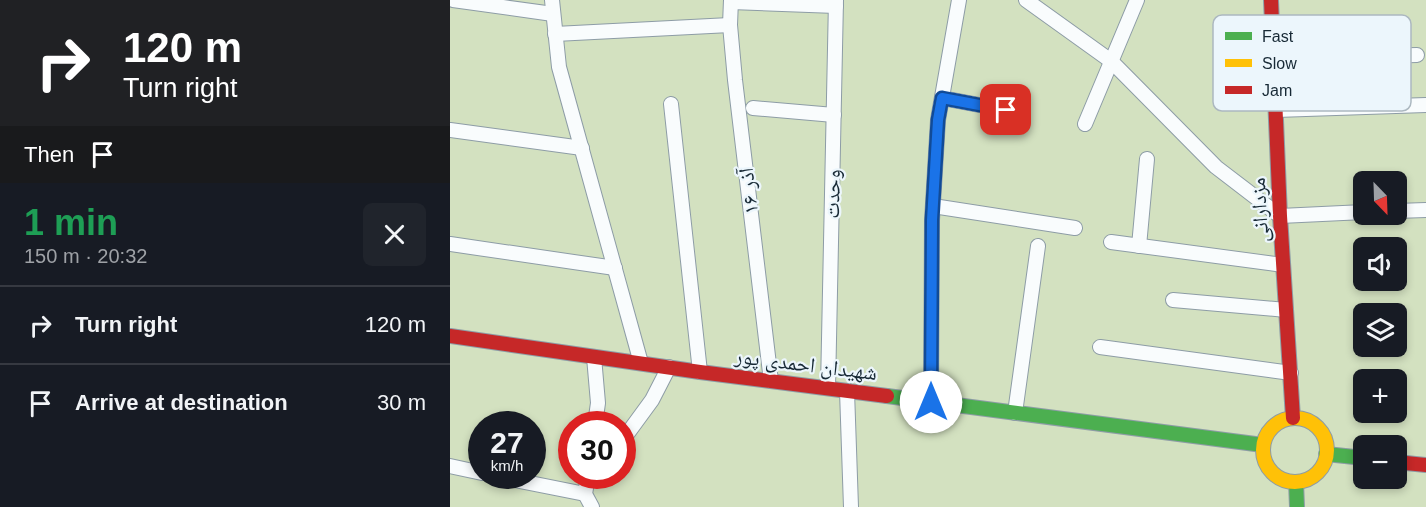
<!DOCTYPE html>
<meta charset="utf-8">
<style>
body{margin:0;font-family:Arial,"Noto Naskh Arabic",sans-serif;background:#20242c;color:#f1f3f6;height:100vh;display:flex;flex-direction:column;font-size:22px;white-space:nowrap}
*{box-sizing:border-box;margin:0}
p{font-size:20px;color:#9ea1a6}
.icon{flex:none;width:33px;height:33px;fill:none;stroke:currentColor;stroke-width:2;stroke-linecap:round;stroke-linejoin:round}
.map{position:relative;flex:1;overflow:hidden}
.panel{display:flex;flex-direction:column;background:#171b24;width:450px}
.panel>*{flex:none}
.guide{background:#202124;color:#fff;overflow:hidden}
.needle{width:39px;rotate:157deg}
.buttons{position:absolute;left:903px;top:171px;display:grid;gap:12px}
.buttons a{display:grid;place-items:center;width:54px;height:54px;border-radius:9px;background:#171b24;box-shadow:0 3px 9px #0003;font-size:30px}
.speed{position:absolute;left:18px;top:411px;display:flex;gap:12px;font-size:30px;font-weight:700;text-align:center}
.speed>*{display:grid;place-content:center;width:78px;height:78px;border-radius:50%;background:#171b24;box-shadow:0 3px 9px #0003;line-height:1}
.speed small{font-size:15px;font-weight:400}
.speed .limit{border:9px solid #d22;background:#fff;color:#111}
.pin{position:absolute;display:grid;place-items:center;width:51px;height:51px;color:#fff;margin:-26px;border-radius:12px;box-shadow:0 3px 9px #0006}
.me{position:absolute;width:66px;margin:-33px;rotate:0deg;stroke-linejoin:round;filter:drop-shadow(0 0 4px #0008)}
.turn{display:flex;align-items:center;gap:21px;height:126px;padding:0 24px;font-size:27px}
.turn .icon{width:78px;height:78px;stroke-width:2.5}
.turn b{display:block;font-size:42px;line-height:51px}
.then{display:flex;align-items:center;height:57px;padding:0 24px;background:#0003;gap:12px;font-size:22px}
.round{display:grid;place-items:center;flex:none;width:63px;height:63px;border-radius:9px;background:#20242c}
.headline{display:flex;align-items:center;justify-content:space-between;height:102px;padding:0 24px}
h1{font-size:36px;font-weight:700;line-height:45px;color:#1e9e55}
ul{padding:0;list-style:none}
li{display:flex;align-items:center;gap:18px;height:78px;padding:0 24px;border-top:2px solid #363941}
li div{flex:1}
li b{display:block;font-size:22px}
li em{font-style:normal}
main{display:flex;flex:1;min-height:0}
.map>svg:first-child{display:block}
.green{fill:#d3e1c0;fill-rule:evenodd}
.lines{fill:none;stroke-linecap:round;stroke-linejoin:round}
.lane-casing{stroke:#8d9ca6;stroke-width:10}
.street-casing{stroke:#8d9ca6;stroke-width:16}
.fast-casing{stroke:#8d9ca6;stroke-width:16}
.slow-casing{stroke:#8d9ca6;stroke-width:16}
.jam-casing{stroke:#8d9ca6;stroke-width:16}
.lane{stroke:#f9fcfd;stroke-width:7}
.street{stroke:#f9fcfd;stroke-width:14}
.fast{stroke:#4caf50;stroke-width:14}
.slow{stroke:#ffc107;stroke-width:14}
.jam{stroke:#c62828;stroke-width:14}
.route-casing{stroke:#114b97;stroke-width:15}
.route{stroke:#1a73e8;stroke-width:10}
.labels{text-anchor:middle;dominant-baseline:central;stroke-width:4.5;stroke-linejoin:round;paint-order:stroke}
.street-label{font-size:21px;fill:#172935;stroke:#ecf6fc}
.key{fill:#ecf6fc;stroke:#acb8c0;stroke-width:1.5}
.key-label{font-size:16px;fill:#172935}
</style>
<main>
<section class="panel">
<div class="guide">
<div class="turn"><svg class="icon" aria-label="right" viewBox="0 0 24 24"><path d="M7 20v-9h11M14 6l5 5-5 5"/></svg><div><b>120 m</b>Turn right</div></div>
<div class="then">Then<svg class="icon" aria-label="arrive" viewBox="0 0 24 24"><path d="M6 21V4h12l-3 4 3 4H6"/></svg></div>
</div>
<div class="headline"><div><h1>1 min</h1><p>150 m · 20:32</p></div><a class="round"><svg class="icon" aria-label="close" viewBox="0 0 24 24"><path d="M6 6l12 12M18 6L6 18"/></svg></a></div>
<ul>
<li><svg class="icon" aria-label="right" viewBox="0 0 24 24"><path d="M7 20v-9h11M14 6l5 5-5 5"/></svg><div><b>Turn right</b></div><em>120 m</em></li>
<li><svg class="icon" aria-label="arrive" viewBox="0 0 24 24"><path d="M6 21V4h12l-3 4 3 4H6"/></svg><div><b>Arrive at destination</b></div><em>30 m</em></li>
</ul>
</section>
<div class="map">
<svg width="976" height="507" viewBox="0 0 976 507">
<rect width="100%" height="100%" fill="#dae9f4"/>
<path class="green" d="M 0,0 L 976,0 L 976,507 L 0,507 ZM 914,182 L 946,182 L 946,214 L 914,214 ZM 914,248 L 946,248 L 946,280 L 914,280 ZM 914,314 L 946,314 L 946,346 L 914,346 ZM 914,380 L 946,380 L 946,412 L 914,412 ZM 32,424 L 82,424 L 82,476 L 32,476 ZM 122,424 L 172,424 L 172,476 L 122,476 ZM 914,446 L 946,446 L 946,478 L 914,478 Z"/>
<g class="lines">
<g class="lane-casing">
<polyline id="lane" points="775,49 821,104"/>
</g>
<g class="street-casing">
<g id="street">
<polyline points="3,0 103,14"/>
<polyline points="102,0 109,67 191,363"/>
<polyline points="281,0 280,25 285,80 321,381"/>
<polyline points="576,0 661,61 766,167 830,216 914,212"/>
<polyline points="281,2 386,6"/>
<polyline points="105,34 280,25"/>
<polyline points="824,59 967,55"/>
<polyline points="492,98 556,110"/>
<polyline points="221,104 250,372"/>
<polyline points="303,108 384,115"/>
<polyline points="826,110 976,105"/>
<polyline points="635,124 687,0"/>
<polyline points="0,130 132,148"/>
<polyline points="483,206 625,228"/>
<polyline points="946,211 976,210"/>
<polyline points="661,242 833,265"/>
<polyline points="0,244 165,268"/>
<polyline points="689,246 697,159"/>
<polyline points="723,300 836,310"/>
<polyline points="650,347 841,373"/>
<polyline points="144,357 148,403 145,424"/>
<polyline points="378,388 386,0"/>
<polyline points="397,391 401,507"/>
<polyline points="481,402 482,220 488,120 509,0"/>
<polyline points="565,413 588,246"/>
<polyline points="172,441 202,400 219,367"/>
<polyline points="0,466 32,473"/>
<polyline points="45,476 135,494"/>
<polyline points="138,476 135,494 142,507"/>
</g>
</g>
<g class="fast-casing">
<g id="fast">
<polyline points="437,396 813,445"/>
<polyline points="876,454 914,458"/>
<polyline points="846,482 847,507"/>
</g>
</g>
<g class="slow-casing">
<circle id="slow" cx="845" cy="450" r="32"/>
</g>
<g class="jam-casing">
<g id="jam">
<polyline points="821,0 830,216 843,418"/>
<polyline points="0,336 250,372 437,396"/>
<polyline points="946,462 976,465"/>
</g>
</g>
<use href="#lane" class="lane"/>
<use href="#street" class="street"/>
<use href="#fast" class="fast"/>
<use href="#slow" class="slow"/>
<use href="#jam" class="jam"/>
</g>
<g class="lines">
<g class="route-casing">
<polyline id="route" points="481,402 482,220 488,120 492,98 556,110"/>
</g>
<use href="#route" class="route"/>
</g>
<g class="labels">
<g class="street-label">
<text transform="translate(298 191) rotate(-97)">۱۶ آذر</text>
<text transform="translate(382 194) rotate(-89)">وحدت</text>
<text transform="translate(809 210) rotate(-93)">مزدارانی</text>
<text transform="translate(356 364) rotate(7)">شهیدان احمدی پور</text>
</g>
</g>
<rect x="763" y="15" width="198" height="96" rx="9" class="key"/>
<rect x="775" y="32" width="27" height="8" fill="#4caf50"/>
<rect x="775" y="59" width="27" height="8" fill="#ffc107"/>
<rect x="775" y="86" width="27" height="8" fill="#c62828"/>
<g class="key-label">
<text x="812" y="42">Fast</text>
<text x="812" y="69">Slow</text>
<text x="812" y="96">Jam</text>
</g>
</svg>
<div class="buttons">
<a><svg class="needle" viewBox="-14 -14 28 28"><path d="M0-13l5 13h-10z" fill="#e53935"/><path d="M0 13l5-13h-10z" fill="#9ea1a6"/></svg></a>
<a><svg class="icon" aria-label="sound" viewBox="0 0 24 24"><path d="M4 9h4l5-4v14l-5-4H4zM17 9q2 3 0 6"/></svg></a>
<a><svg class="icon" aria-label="layers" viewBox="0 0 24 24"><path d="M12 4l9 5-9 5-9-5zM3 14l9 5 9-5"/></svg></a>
<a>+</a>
<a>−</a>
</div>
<div class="speed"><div>27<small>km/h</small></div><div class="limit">30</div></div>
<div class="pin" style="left:556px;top:110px;background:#d93025"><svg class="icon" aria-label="arrive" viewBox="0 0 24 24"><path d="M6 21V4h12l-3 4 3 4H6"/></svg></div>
<svg class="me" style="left:481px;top:402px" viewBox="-20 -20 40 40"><circle r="19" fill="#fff"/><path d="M0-13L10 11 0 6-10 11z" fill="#1a73e8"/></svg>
</div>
</main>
